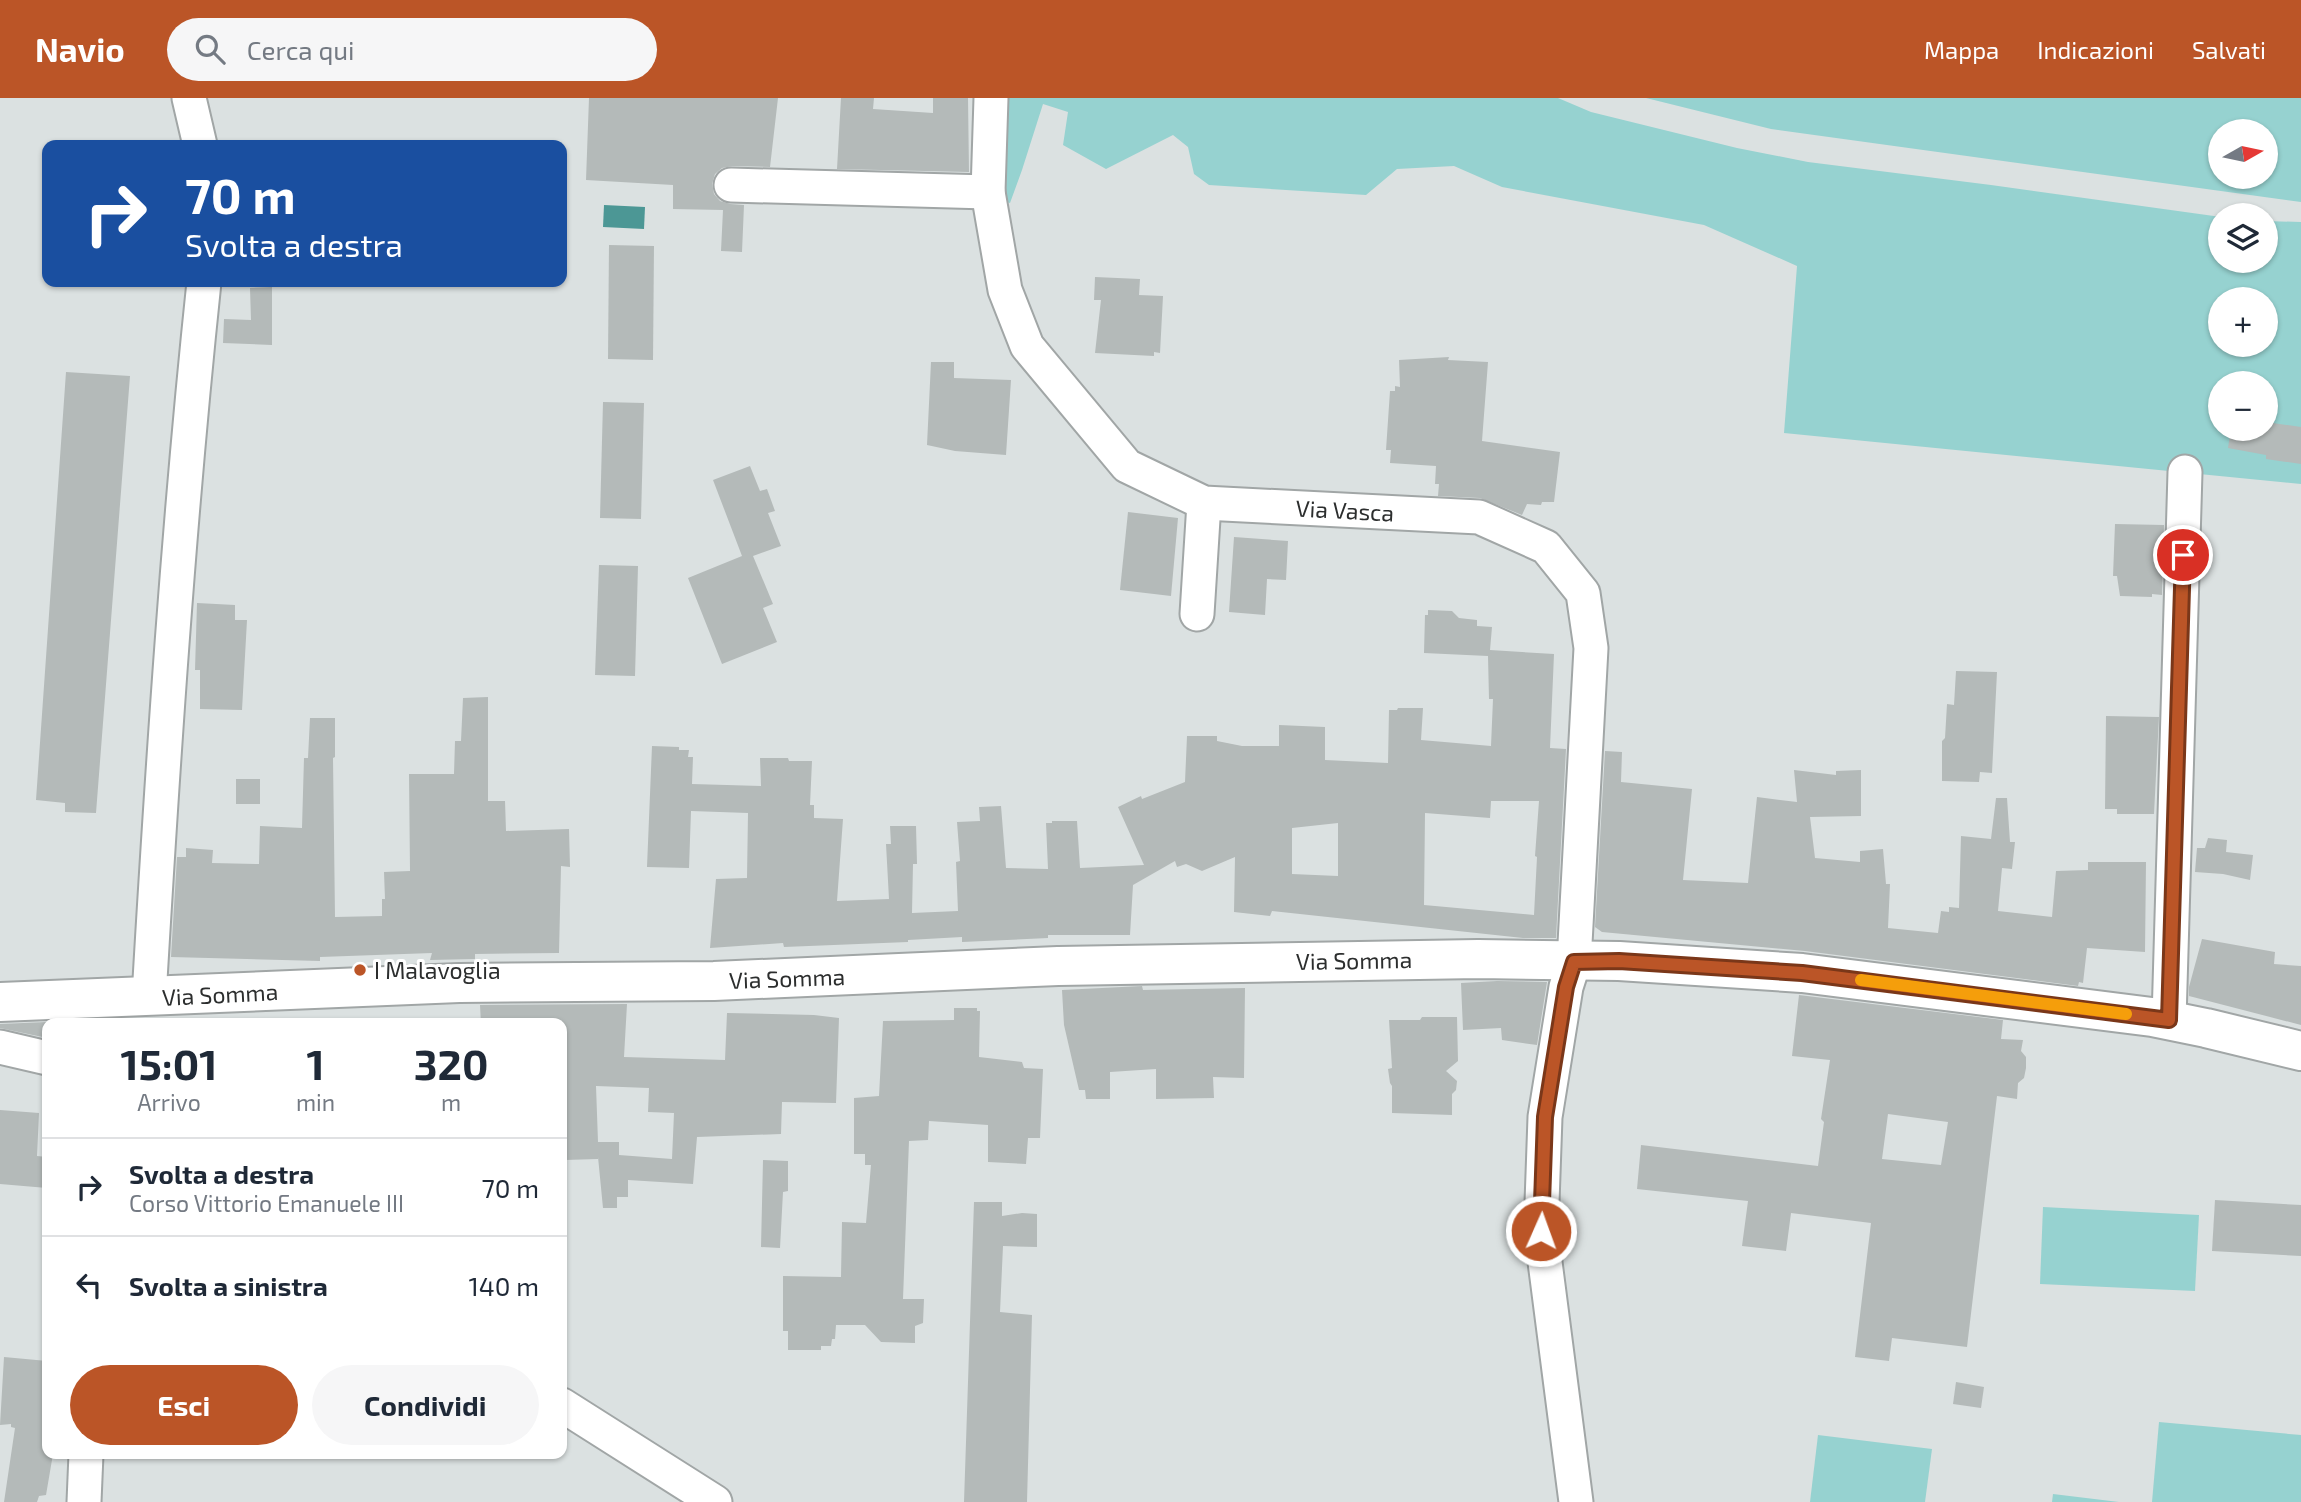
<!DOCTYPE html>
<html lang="it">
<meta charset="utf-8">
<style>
body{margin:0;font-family:"Exo 2",sans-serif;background:#f6f6f7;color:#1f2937;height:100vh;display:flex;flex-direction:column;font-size:26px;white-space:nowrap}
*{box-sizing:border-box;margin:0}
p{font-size:23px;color:#747a83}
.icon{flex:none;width:38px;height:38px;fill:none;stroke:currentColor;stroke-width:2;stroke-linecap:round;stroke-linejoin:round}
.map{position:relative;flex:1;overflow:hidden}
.drawer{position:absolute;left:42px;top:920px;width:525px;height:441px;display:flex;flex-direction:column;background:#fff;border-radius:14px;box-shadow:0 2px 5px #0004}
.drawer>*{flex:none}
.banner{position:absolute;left:42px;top:42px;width:525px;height:147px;border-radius:14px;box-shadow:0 2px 5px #0004;background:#1a4fa0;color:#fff;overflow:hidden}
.needle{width:46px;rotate:81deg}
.tools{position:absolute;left:2208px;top:21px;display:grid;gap:14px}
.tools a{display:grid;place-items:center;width:70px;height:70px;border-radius:50%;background:#fff;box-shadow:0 2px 5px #0004;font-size:35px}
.pin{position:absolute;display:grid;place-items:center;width:60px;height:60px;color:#fff;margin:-30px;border:4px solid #fff;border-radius:50%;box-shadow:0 2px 7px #0007}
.me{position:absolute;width:77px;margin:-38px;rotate:2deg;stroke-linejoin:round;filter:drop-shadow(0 0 5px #0008)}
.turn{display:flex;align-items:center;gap:24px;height:147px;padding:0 28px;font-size:32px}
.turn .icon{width:91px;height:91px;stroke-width:2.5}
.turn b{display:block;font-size:49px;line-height:60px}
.eta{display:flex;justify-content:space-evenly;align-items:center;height:119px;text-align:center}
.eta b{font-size:42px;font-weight:700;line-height:49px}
.primary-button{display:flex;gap:14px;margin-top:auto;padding:14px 28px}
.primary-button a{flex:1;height:80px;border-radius:42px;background:#bb5527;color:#fff;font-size:28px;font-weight:700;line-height:80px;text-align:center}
.primary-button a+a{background:#f6f6f7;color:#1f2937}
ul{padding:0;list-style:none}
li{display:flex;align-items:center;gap:21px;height:98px;padding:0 28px;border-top:2px solid #e0e1e3}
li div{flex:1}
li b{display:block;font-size:26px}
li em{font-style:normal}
header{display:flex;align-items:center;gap:42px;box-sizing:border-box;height:98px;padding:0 35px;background:#bb5527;color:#fff}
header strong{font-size:33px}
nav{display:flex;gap:38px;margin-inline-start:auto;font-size:24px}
.search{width:490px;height:63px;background:#f6f6f7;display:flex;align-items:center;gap:18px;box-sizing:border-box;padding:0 24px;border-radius:38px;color:#747a83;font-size:26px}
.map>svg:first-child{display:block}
.green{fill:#96d2d0;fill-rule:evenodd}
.water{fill:#4c9795}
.building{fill:#b4bab9;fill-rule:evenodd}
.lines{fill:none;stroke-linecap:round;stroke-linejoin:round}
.street-casing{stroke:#a1a6a6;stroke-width:37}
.secondary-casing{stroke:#a1a6a6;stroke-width:42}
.street{stroke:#fff;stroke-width:33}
.secondary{stroke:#fff;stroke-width:38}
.route-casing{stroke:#7a3719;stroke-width:18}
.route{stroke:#bb5527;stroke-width:12}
.slow{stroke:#f59e0b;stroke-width:12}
.poi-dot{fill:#bb5527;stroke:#fff;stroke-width:2.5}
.labels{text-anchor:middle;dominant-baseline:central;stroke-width:6;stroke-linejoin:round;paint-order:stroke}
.street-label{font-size:23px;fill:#2c2e2e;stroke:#fff}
.poi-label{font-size:23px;fill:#2c2e2e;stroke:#fff;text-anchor:start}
</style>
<header>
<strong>Navio</strong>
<div class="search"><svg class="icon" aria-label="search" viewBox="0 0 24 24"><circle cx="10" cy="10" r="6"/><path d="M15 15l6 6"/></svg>Cerca qui</div>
<nav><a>Mappa</a><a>Indicazioni</a><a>Salvati</a></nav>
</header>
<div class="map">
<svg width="2301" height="1404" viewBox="0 0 2301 1404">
<rect width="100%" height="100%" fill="#dbe1e1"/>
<g class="green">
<path d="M 996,0 L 1558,0 L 1591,14 L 1737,50 L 1808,64 L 1991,87 L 2221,119 L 2221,163 L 2266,163 L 2266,123 L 2301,124 L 2301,386 L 1784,335 L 1797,168 L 1704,127 L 1502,89 L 1454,68 L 1397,71 L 1366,97 L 1209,87 L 1194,76 L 1188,49 L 1173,37 L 1106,71 L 1063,47 L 1068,14 L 1043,6 L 1022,72 L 1010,105 L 994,101 ZM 2221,201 L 2266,201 L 2266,247 L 2221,247 ZM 2221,285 L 2266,285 L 2266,331 L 2221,331 Z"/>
<path d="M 1646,0 L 2301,0 L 2301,104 L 1771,31 ZM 2266,33 L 2266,79 L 2221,79 L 2221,33 Z"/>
<polygon points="2043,1109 2199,1117 2195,1193 2040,1186"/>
<polygon points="2159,1324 2301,1337 2301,1404 2152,1404"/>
<polygon points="1818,1337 1932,1351 1925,1404 1810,1404"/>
<polygon points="2053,1396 2119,1404 2052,1404"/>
</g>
<polygon class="water" points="604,107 645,109 644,131 603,129"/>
<g class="building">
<polygon points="589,0 778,0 770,69 732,68 722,70 715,76 712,86 714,96 720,103 730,106 744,107 742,154 721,153 723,112 673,111 673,87 586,82"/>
<polygon points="841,0 874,0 873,11 933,15 933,0 968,0 969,74 837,71"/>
<polygon points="609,147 654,148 653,262 608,261"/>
<polygon points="1095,179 1140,181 1139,197 1163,198 1160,255 1154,254 1154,258 1095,255 1101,202 1094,202"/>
<polygon points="272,189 272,247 223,245 224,221 251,222 250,190"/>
<polygon points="1449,259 1448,262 1488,264 1482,343 1560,354 1554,404 1542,404 1541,407 1527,406 1522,417 1480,400 1438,398 1439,386 1435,386 1436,368 1390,365 1391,352 1386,352 1390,293 1395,293 1395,288 1400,289 1399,262"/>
<polygon points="931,264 954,264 954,280 1011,282 1006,357 955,353 927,347"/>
<polygon points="66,274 130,278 96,715 65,714 65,705 36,702"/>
<polygon points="603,304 644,305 641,421 600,420"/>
<polygon points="2266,324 2301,329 2301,366 2266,361 2266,357 2228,350 2231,331 2266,331"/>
<polygon points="750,368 760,393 767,391 775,413 768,415 781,448 753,458 773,506 763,510 777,544 722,566 688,480 742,458 713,382"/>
<polygon points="1128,414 1178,420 1171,498 1120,492"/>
<polygon points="2115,426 2164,427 2162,497 2152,496 2152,499 2120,498 2117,478 2113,478"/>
<polygon points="1234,439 1288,443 1286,482 1267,481 1265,517 1229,514"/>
<polygon points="599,467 638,468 635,578 595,577"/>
<polygon points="197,505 235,507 235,522 247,522 242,612 200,611 200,572 195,572"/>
<path d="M 1428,512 L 1452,513 L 1459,520 L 1477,522 L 1477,528 L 1492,529 L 1490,552 L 1554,556 L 1550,650 L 1566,651 L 1556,840 L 1523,840 L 1272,813 L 1270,818 L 1234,814 L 1235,759 L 1202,773 L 1186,766 L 1177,769 L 1175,763 L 1133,787 L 1130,837 L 1048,837 L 1048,840 L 962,844 L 962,839 L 908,842 L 908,844 L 784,849 L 783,845 L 710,850 L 716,781 L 747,780 L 748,715 L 691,713 L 689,770 L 647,769 L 652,648 L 679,649 L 679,652 L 689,652 L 688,659 L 693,659 L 692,686 L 761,688 L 760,660 L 788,660 L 789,663 L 812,663 L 810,707 L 814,707 L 814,720 L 843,721 L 837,803 L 889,801 L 886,746 L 891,746 L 890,728 L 916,728 L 917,766 L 913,766 L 912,815 L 958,813 L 956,764 L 960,763 L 957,724 L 980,723 L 979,709 L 1001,708 L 1006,770 L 1048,771 L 1046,725 L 1052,725 L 1052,723 L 1077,723 L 1080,770 L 1144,767 L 1118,709 L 1141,698 L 1142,701 L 1185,684 L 1187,638 L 1217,638 L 1217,643 L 1242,648 L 1279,648 L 1279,627 L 1325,629 L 1325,662 L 1388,665 L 1389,612 L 1397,612 L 1398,610 L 1423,610 L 1421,642 L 1491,648 L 1493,601 L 1489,601 L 1488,558 L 1424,555 L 1425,517 L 1428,517 ZM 1491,703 L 1539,703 L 1535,758 L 1537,759 L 1534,817 L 1424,807 L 1425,715 L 1490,720 ZM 1338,725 L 1338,778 L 1292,776 L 1292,730 Z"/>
<polygon points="1956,573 1997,574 1992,675 1980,674 1979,684 1942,683 1942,643 1945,640 1947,606 1954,607"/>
<polygon points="488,599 488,703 505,703 506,733 569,731 570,769 561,768 559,855 475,856 475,861 430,862 432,855 320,859 320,863 171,859 177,759 186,759 186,750 213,752 212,765 259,766 260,728 302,730 304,660 308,660 310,620 335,620 335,659 333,660 335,819 382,818 382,801 385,801 384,774 410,773 409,676 454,676 455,643 461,643 463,600"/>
<polygon points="2106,618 2159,619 2154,716 2117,716 2117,711 2105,711"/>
<polygon points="1605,653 1622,654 1621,684 1692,691 1683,782 1748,785 1757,699 1797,704 1794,672 1836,677 1836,673 1861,672 1861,718 1810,719 1815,760 1860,764 1860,753 1883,751 1886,786 1890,786 1888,830 1938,835 1941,813 1949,814 1949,809 1959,810 1961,738 1991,741 1996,700 2007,700 2010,744 2015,744 2012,771 2002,770 1998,813 2052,819 2056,773 2088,772 2088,764 2146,764 2145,854 2087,850 2083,885 2079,884 2078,888 1805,853 1602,834 1595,829"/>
<rect x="236" y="681" width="24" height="25"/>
<polygon points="2208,740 2227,742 2226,754 2253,757 2250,782 2223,776 2195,774 2197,750 2205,750"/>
<polygon points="2202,841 2275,854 2274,866 2301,868 2301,927 2189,898 2189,889"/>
<polygon points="1497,883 1547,884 1537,947 1502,942 1501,930 1463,932 1461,885"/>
<polygon points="1142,888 1143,892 1245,890 1244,980 1213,979 1214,1000 1156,1001 1156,971 1110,974 1110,1001 1086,1001 1085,992 1079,992 1064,927 1062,892"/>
<path d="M 1799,897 L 2003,922 L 2001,941 L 2023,942 L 2021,953 L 2026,959 L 2026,970 L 2024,980 L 2018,985 L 2017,1001 L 1997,998 L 1967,1249 L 1892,1240 L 1889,1263 L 1855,1259 L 1871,1125 L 1791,1115 L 1786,1153 L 1742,1148 L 1748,1103 L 1637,1091 L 1641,1047 L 1818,1068 L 1824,1024 L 1821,1021 L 1830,962 L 1792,958 ZM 1888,1016 L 1948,1024 L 1941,1067 L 1882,1061 Z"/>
<path d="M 627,906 L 624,959 L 725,962 L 727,915 L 814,917 L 839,920 L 836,1005 L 782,1004 L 781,1036 L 697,1039 L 693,1086 L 628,1082 L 628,1099 L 617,1099 L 617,1110 L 603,1110 L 598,1059 L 598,1061 L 565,1062 L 562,926 L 481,926 L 480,907 ZM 596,988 L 649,990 L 648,1014 L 674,1015 L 672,1061 L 619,1057 L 619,1044 L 598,1044 Z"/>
<polygon points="954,910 977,910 977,913 980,913 979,959 1022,964 1024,970 1043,971 1040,1040 1028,1040 1026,1066 988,1064 988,1027 929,1023 928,1042 909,1043 903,1201 924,1201 923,1225 915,1228 915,1245 881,1244 865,1227 836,1227 835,1241 832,1241 831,1248 821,1248 821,1252 788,1252 788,1233 783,1233 783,1178 841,1179 842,1124 866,1125 871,1067 865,1067 865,1056 854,1056 854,1000 879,998 883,923 954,922"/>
<polygon points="1422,919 1457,919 1458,963 1446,973 1457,983 1456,992 1452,996 1452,1017 1392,1015 1392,988 1390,985 1388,971 1392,970 1389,922 1420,922"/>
<polygon points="47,924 47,940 0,930 0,926"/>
<polygon points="0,1012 39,1015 37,1058 47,1059 47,1090 0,1086"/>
<polygon points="763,1062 788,1063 788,1093 783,1094 780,1150 761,1149"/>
<polygon points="2215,1102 2301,1107 2301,1158 2212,1153"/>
<polygon points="974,1104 1002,1104 1002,1118 1022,1115 1037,1116 1037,1149 1003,1148 1000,1214 1032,1217 1027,1404 964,1404"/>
<polygon points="4,1259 47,1263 47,1356 53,1356 46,1397 39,1398 37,1404 4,1404 15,1330 11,1329 11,1326 0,1327"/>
<polygon points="1956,1284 1984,1289 1981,1310 1953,1306"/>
</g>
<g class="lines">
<g class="street-casing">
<g id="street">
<polyline points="189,0 200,47"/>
<polyline points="991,0 988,94 1005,192 1027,248 1127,368 1204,405 1479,419 1546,449 1583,495 1591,550 1574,864 1566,889 1545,1019 1541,1133 1576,1404"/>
<polyline points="731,87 988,94"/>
<polyline points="1197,516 1204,405"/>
<path d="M 149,899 C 163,660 179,421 204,184"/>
<polyline points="2169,922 2185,374"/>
<polyline points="0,949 47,960"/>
<polyline points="562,1307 715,1404"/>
<polyline points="84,1404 86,1356"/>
</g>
</g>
<g class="secondary-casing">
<polyline id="secondary" points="0,904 459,885 714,883 1058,868 1478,861 1619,863 1802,875 2152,919 2206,930 2301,953"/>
</g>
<use href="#street" class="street"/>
<use href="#secondary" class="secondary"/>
</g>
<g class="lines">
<g class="route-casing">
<polyline id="route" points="1541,1133 1545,1019 1566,889 1574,864 1619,863 1802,875 2169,922 2183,457"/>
</g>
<use href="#route" class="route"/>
<polyline class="slow" points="1861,882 2126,916"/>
</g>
<circle class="poi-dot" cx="360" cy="872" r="7"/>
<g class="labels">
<g class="street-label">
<text transform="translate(1345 412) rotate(3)">Via Vasca</text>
<text transform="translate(1354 862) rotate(-1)">Via Somma</text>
<text transform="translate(787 880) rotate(-2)">Via Somma</text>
<text transform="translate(220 896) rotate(-3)">Via Somma</text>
</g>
<g class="poi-label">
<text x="374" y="872">I Malavoglia</text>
</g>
</g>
</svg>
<div class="tools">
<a><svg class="needle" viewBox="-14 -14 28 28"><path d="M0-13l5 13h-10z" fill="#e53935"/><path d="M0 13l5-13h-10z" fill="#747a83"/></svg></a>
<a><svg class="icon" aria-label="layers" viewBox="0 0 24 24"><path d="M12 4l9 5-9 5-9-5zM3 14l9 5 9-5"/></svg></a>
<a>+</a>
<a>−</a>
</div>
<div class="pin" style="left:2183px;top:457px;background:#d93025"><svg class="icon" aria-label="arrive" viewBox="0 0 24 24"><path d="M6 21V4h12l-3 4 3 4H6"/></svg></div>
<svg class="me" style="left:1541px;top:1133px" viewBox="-20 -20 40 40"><circle r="17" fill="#bb5527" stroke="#fff" stroke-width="3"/><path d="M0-11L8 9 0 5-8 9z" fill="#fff"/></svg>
<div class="banner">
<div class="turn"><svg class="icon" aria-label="right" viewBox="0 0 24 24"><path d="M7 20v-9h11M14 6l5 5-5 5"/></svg><div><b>70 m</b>Svolta a destra</div></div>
</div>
<section class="drawer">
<div class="eta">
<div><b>15:01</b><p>Arrivo</p></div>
<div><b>1</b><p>min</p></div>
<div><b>320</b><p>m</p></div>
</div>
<ul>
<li><svg class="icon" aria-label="right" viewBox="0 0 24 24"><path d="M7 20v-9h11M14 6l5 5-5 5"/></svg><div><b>Svolta a destra</b><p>Corso Vittorio Emanuele III</p></div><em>70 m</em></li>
<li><svg class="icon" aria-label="left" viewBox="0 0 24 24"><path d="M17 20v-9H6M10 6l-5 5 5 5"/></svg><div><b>Svolta a sinistra</b></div><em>140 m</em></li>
</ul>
<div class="primary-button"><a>Esci</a><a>Condividi</a></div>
</section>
</div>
